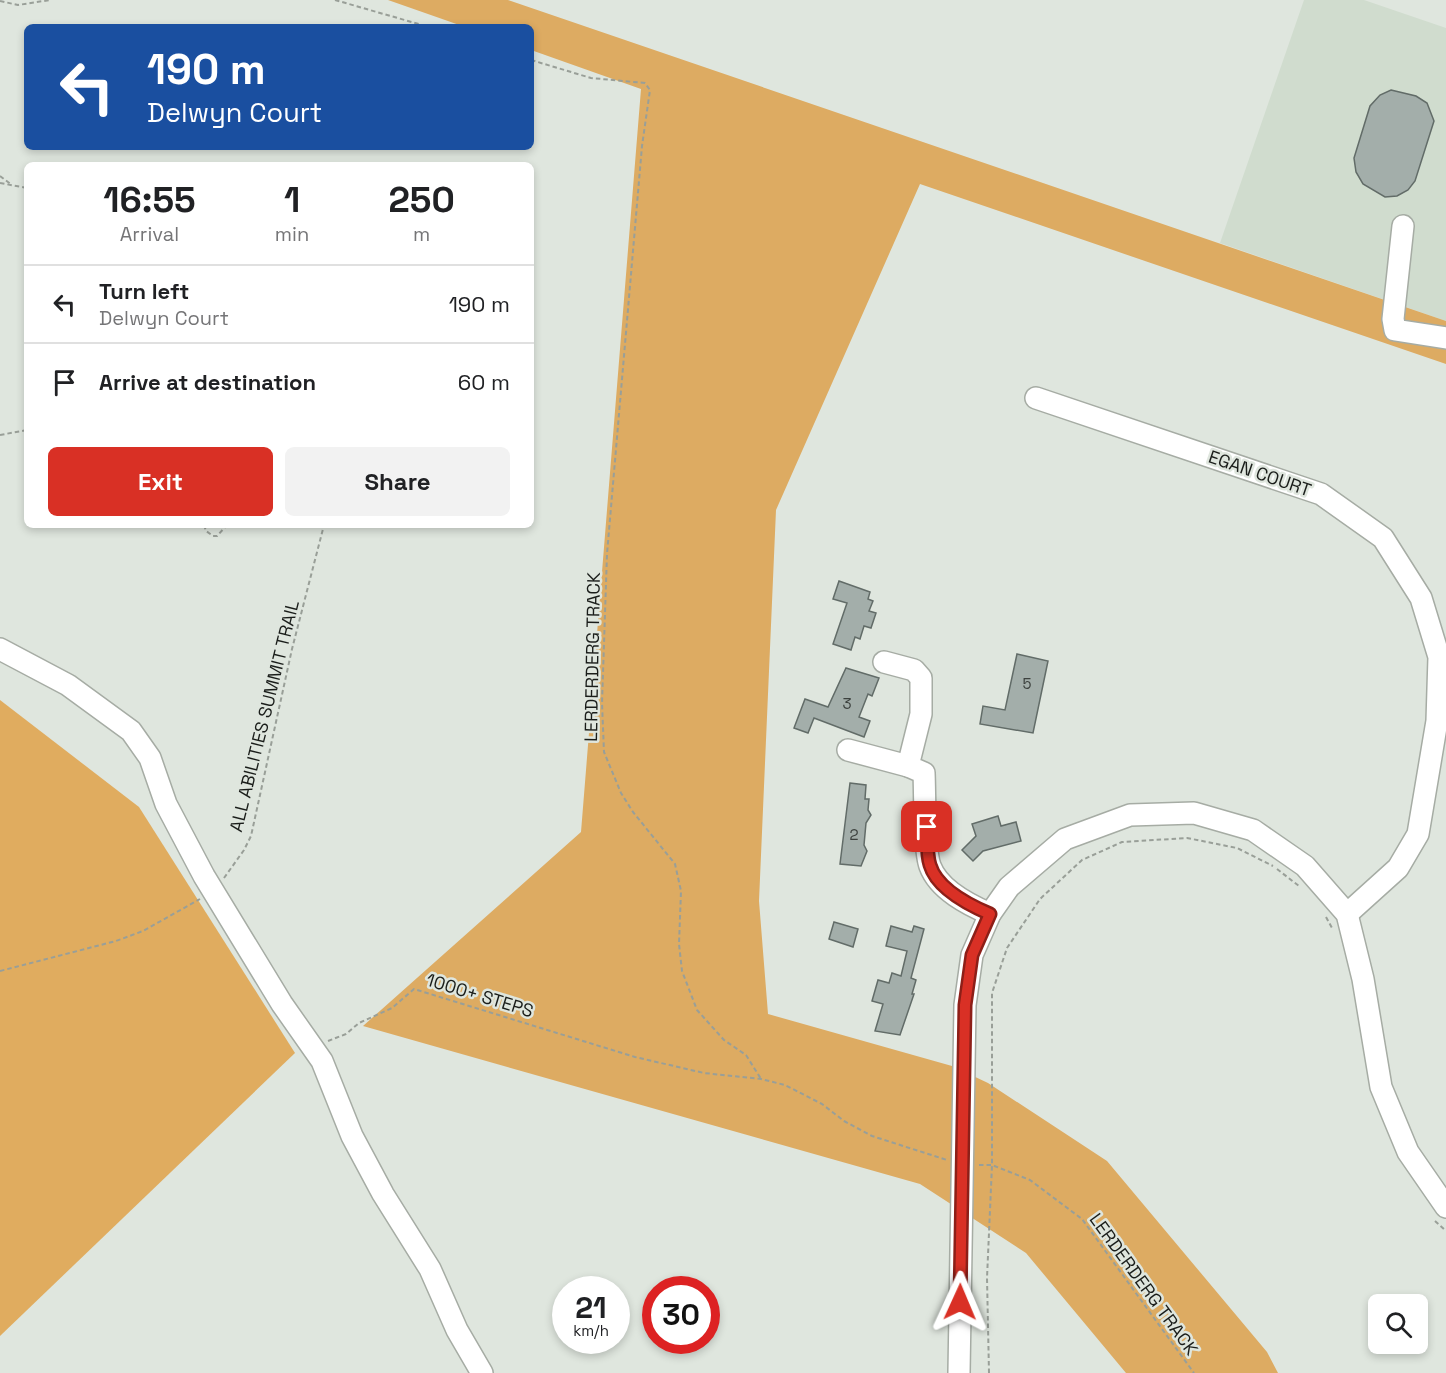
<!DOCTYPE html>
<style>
body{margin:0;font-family:"Space Grotesk",sans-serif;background:#f2f2f2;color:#202124;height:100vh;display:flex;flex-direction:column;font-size:22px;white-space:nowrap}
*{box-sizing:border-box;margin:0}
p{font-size:20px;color:#757577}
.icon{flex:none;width:33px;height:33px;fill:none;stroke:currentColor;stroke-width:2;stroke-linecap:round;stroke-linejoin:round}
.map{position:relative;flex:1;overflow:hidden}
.sheet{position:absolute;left:24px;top:162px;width:510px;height:366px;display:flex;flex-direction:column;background:#fff;border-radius:9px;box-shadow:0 3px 9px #0003}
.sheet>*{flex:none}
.top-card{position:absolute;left:24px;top:24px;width:510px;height:126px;border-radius:9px;box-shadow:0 3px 9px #0003;background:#1a4fa0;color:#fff;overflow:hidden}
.tools{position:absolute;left:1368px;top:1294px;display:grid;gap:12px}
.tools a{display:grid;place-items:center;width:60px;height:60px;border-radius:9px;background:#fff;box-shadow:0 3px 9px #0003;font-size:30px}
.speed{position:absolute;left:552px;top:1276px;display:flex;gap:12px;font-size:30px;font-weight:700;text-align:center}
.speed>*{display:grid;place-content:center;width:78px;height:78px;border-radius:50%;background:#fff;box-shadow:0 3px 9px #0003;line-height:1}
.speed small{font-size:15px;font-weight:400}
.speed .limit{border:9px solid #d22;background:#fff;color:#111}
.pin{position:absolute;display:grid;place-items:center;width:51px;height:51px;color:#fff;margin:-26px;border-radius:12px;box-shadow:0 3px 9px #0006}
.me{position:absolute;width:66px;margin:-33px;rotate:1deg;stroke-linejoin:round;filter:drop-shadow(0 0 4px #0008)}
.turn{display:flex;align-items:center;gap:21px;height:126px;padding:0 24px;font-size:27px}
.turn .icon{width:78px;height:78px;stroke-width:2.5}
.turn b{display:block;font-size:42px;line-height:51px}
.eta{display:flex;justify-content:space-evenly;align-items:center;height:102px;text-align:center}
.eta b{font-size:36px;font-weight:700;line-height:42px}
.primary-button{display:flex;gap:12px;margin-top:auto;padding:12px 24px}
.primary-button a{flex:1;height:69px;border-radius:9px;background:#d93025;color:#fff;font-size:24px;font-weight:700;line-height:69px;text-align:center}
.primary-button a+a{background:#f2f2f2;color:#202124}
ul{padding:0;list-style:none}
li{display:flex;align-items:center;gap:18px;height:78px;padding:0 24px;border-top:2px solid #e0e0e0}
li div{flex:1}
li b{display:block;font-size:22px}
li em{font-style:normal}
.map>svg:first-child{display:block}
.built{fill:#d0dcce}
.green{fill:#ddab62}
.forest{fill:#e0ac5f}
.building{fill:#a3aeaa;stroke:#626c68;stroke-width:1.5}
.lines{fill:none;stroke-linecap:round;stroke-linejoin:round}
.minor-casing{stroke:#a6aca4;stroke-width:24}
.path{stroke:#999f98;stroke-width:2;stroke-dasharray:4.5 3;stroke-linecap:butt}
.minor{stroke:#fff;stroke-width:21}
.route-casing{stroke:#8d1f18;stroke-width:15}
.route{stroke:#d93025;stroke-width:10}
.labels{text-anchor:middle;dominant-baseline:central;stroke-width:5;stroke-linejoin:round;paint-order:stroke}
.number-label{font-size:15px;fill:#3c413e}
.street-label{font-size:18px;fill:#1a1d1a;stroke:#dfe6de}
</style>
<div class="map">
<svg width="1446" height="1373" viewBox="0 0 1446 1373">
<rect width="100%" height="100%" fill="#dfe6de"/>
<polygon class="built" points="1304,0 1364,0 1446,28 1446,321 1220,243"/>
<polygon class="green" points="388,0 508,0 1446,321 1446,364 920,184 776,510 759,901 768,1014 952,1066 988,1083 1107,1161 1267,1352 1278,1373 1126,1373 1026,1253 920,1184 363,1026 581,832 641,89 531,50 531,27 465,27"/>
<polygon class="forest" points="0,700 139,807 295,1053 0,1336"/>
<g class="building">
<polygon points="1391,90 1416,96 1427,103 1434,121 1415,181 1408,190 1397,196 1385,197 1363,184 1356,172 1354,158 1370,106 1380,95"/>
<polygon points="839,581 870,592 868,599 873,601 869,611 876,613 871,628 864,626 860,639 855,637 851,650 833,644 847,603 833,599"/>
<polygon points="1017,654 1048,661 1033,733 980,724 983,706 1005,710"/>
<polygon points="846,668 879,678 872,696 868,694 859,717 870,721 864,737 814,718 808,733 794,728 805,699 828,707"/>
<polygon points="850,783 866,785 865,799 869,799 868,810 871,815 866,823 864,845 867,851 861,866 840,864"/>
<polygon points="998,816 1001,826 1016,822 1021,841 983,851 973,861 962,850 976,836 972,824"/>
<polygon points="834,922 858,929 853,947 829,939"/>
<polygon points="891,926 912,932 914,926 924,929 911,978 916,980 912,994 914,994 900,1035 875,1031 883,1004 872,1001 878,980 889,983 892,973 901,976 907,951 886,946"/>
</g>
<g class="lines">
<g class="minor-casing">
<g id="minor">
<polyline points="1403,226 1393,319 1395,330 1446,338"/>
<polyline points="1036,398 1321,494 1383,538 1421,598 1439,657 1437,721 1418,834 1398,868 1347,914"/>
<polyline points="0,649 68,685 131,731 150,758 166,804 204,876 282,1004 322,1061 352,1136 383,1194 430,1269 457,1330 482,1373"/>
<path d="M 884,662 L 914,670 L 921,678 L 921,714 L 908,766 L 924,773 C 925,792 924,850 930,866 C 939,890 969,905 990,914"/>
<polyline points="848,750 908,766"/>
<polyline points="959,1373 965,1005 972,955 990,914 1009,887 1065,839 1130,815 1194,813 1253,830 1305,866 1347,914 1363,979 1381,1087 1408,1152 1446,1207"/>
</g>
</g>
<g class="path">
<polyline points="335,0 429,27"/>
<polyline points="0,1 18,5 50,0"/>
<polyline points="531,60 591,78 645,83 650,90 642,146 607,554 602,703 604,752 621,793 633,812 675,864 681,891 679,944 682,971 697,1010 724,1040 746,1055 761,1079"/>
<polyline points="0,176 12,185"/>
<polyline points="0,183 27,188"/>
<polyline points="0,435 27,430"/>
<polyline points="204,525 206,531 213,536 217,536 227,525"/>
<polyline points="1277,869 1299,886"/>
<polyline points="224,878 244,850 251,836 292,649 324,525"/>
<polyline points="1326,917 1332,928"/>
<polyline points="0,971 116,941 143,931 200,899"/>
<polyline points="328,1041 346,1034 359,1023 392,1008 414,989 635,1057 704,1073 761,1079 785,1085 822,1104 844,1121 872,1136 947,1160"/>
<polyline points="979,1165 992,1165 1030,1180 1082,1219 1194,1373"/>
<polyline points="1435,1221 1446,1231"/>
<polyline points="989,1373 987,1278 992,1165 992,993 1007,948 1040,899 1082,860 1122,842 1187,838 1237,848 1273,866"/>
</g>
<use href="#minor" class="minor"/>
</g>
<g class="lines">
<g class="route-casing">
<path id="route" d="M 927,827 C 928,838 926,853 930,865 C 937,889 969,905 990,914 L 972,955 L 965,1005 L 960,1302"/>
</g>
<use href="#route" class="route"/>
</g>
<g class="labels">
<g class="number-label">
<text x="1027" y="683">5</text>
<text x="847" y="703">3</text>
<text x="854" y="834">2</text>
</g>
<g class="street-label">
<text transform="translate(1260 473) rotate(19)">EGAN COURT</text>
<text transform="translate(592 657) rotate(-89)">LERDERDERG TRACK</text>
<text transform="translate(264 716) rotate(-76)">ALL ABILITIES SUMMIT TRAIL</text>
<text transform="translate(480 995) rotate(17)">1000+ STEPS</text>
<text transform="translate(1144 1284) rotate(54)">LERDERDERG TRACK</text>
</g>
</g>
</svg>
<div class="tools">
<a><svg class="icon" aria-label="search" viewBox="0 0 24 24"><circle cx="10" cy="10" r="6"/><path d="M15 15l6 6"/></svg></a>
</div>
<div class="speed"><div>21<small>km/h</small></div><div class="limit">30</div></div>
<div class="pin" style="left:927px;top:827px;background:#d93025"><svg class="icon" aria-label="arrive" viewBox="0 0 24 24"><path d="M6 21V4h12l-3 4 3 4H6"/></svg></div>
<svg class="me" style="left:960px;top:1302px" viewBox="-20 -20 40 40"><path d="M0-17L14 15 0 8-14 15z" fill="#d93025" stroke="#fff" stroke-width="4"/></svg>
<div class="top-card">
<div class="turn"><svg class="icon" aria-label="left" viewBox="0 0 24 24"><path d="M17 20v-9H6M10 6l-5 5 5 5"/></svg><div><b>190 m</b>Delwyn Court</div></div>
</div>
<section class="sheet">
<div class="eta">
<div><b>16:55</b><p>Arrival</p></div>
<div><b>1</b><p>min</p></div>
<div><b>250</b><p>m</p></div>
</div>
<ul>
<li><svg class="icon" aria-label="left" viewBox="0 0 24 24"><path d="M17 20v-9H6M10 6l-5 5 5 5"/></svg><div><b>Turn left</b><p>Delwyn Court</p></div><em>190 m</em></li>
<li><svg class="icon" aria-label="arrive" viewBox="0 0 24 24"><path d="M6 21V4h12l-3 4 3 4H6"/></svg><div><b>Arrive at destination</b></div><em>60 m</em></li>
</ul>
<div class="primary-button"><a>Exit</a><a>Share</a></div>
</section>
</div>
